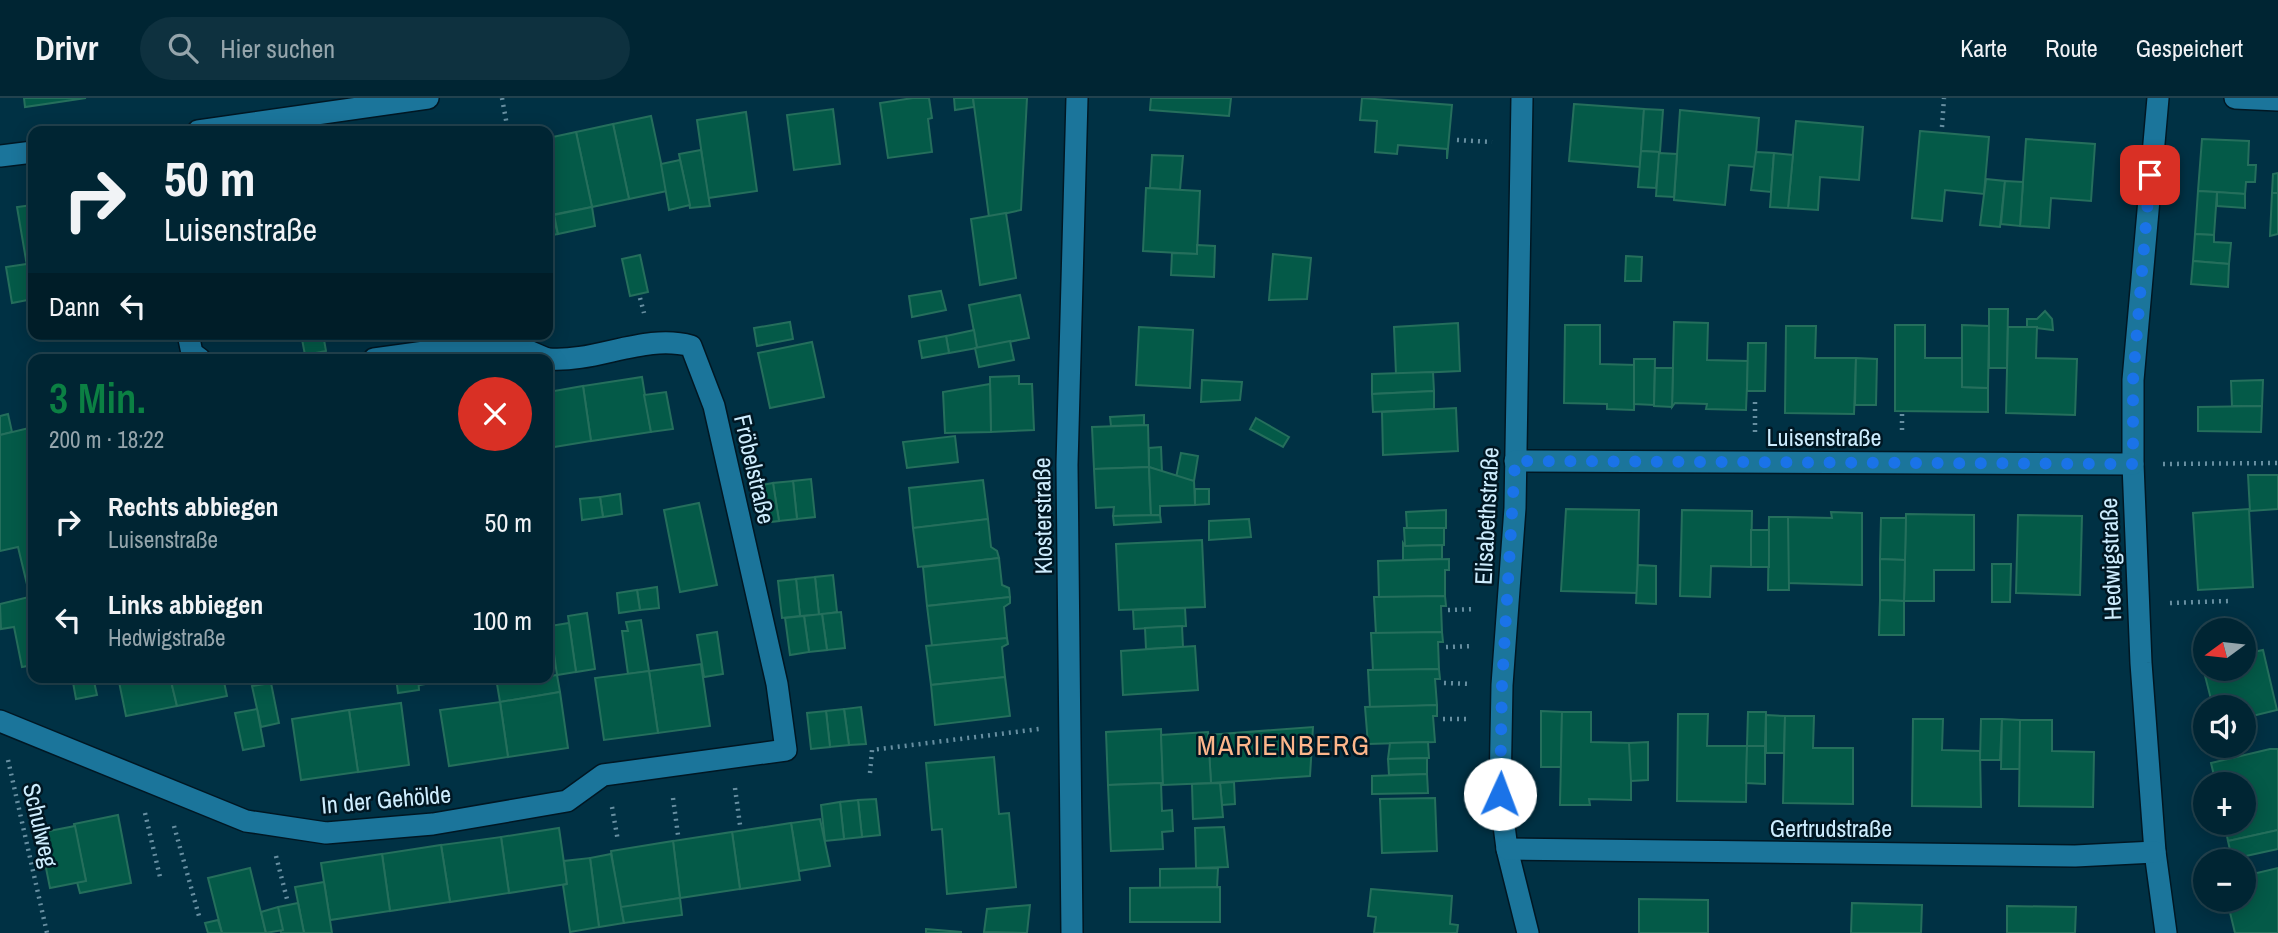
<!DOCTYPE html>
<html lang="de">
<meta charset="utf-8">
<style>
body{margin:0;font-family:"Archivo Narrow",sans-serif;background:#0e313f;color:#f1f3f6;height:100vh;display:flex;flex-direction:column;font-size:26px;white-space:nowrap}
*{box-sizing:border-box;margin:0}
p{font-size:23px;color:#95a5ac}
.icon{flex:none;width:38px;height:38px;fill:none;stroke:currentColor;stroke-width:2;stroke-linecap:round;stroke-linejoin:round}
.map{position:relative;flex:1;overflow:hidden}
.side{position:absolute;left:28px;top:256px;width:525px;height:329px;display:flex;flex-direction:column;background:#002533;border-radius:14px;box-shadow:0 4px 18px #0003,0 0 0 2px #22424e}
.side>*{flex:none}
.hud{position:absolute;left:28px;top:28px;width:525px;height:214px;border-radius:14px;box-shadow:0 4px 18px #0003,0 0 0 2px #22424e;background:#002533;color:#f1f3f6;overflow:hidden}
.needle{width:46px;rotate:255deg}
.controls{position:absolute;left:2193px;top:520px;display:grid;gap:14px}
.controls a{display:grid;place-items:center;width:63px;height:63px;border-radius:50%;background:#002533;box-shadow:0 4px 18px #0003,0 0 0 2px #22424e;font-size:35px}
.pin{position:absolute;display:grid;place-items:center;width:60px;height:60px;color:#fff;margin:-30px;border-radius:14px;box-shadow:0 4px 10px #0006}
.me{position:absolute;width:77px;margin:-38px;rotate:2deg;stroke-linejoin:round;filter:drop-shadow(0 0 5px #0008)}
.turn{display:flex;align-items:center;gap:24px;height:147px;padding:0 21px;font-size:32px}
.turn .icon{width:91px;height:91px;stroke-width:2.5}
.turn b{display:block;font-size:49px;line-height:60px}
.then{display:flex;align-items:center;height:66px;padding:0 21px;background:#0003;gap:14px;font-size:26px}
.round{display:grid;place-items:center;flex:none;width:74px;height:74px;border-radius:37px;background:#0e313f}
.summary{display:flex;align-items:center;justify-content:space-between;height:119px;padding:0 21px}
h1{font-size:42px;font-weight:600;line-height:52px;color:#0b8043}
ul{padding:0;list-style:none}
li{display:flex;align-items:center;gap:21px;height:98px;padding:0 21px}
li div{flex:1}
li b{display:block;font-size:26px}
li em{font-style:normal}
header{display:flex;align-items:center;gap:42px;box-sizing:border-box;height:98px;padding:0 35px;background:#002533;border-bottom:2px solid #22424e}
header strong{font-size:33px}
nav{display:flex;gap:38px;margin-inline-start:auto;font-size:24px}
.search{width:490px;height:63px;background:#0e313f;display:flex;align-items:center;gap:18px;box-sizing:border-box;padding:0 24px;border-radius:38px;color:#95a5ac;font-size:26px}
.map>svg:first-child{display:block}
.building{fill:#045a48;stroke:#256f5c;stroke-width:2}
.lines{fill:none;stroke-linecap:round;stroke-linejoin:round}
.minor-casing{stroke:#001723;stroke-width:24}
.path{stroke:#678fa1;stroke-width:4.5;stroke-dasharray:2 5;stroke-linecap:butt}
.minor{stroke:#1b759b;stroke-width:21}
.route{stroke:#1a73e8;stroke-width:12;stroke-dasharray:0 21.6}
.labels{text-anchor:middle;dominant-baseline:central;stroke-width:5;stroke-linejoin:round;paint-order:stroke}
.street-label{font-size:24px;fill:#ceedfe;stroke:#001723}
.quarter-label{font-size:28px;letter-spacing:2px;fill:#fdb68b;stroke:#001723}
</style>
<header>
<strong>Drivr</strong>
<div class="search"><svg class="icon" aria-label="search" viewBox="0 0 24 24"><circle cx="10" cy="10" r="6"/><path d="M15 15l6 6"/></svg>Hier suchen</div>
<nav><a>Karte</a><a>Route</a><a>Gespeichert</a></nav>
</header>
<div class="map">
<svg width="2278" height="835" viewBox="0 0 2278 835">
<rect width="100%" height="100%" fill="#003144"/>
<g class="building">
<polygon points="24,0 86,0 25,9"/>
<polygon points="913,0 929,0 932,20 928,21 932,54 888,60 880,5"/>
<polygon points="954,0 973,0 974,9 955,12"/>
<polygon points="973,0 1027,0 1021,112 989,119"/>
<polygon points="1151,0 1231,0 1229,18 1150,12"/>
<polygon points="1362,0 1452,7 1447,61 1447,51 1398,47 1397,56 1375,54 1377,23 1360,22"/>
<polygon points="1574,6 1644,11 1640,69 1569,63"/>
<polygon points="833,11 840,66 794,72 787,17"/>
<polygon points="1644,11 1663,12 1660,54 1641,53"/>
<polygon points="1680,12 1759,20 1755,69 1729,67 1725,107 1674,102"/>
<polygon points="746,14 757,93 708,100 697,22"/>
<polygon points="651,18 667,93 629,101 613,26"/>
<polygon points="1796,23 1863,29 1859,82 1820,79 1818,112 1788,110"/>
<polygon points="613,26 629,101 592,109 576,34"/>
<polygon points="1920,33 1989,39 1984,96 1945,92 1942,123 1912,120"/>
<polygon points="576,34 592,109 551,117 548,100 548,40"/>
<polygon points="2026,41 2095,46 2091,103 2051,100 2049,130 2020,128"/>
<polygon points="2202,41 2249,43 2248,67 2256,67 2255,84 2246,84 2245,96 2198,93"/>
<polygon points="701,52 710,108 690,110 679,56"/>
<polygon points="1641,53 1660,54 1656,90 1638,89"/>
<polygon points="1756,54 1774,55 1771,94 1751,92"/>
<polygon points="1659,55 1677,56 1674,99 1656,98"/>
<polygon points="1774,55 1793,57 1788,110 1770,109"/>
<polygon points="1152,57 1183,58 1180,92 1150,90"/>
<polygon points="680,62 690,107 669,112 661,66"/>
<polygon points="2278,75 2278,95 2272,95 2273,76"/>
<polygon points="1986,81 2005,83 2000,129 1980,127"/>
<polygon points="2005,83 2023,84 2020,128 2001,126"/>
<polygon points="1146,90 1200,93 1197,156 1143,153"/>
<polygon points="2198,93 2217,94 2214,137 2195,136"/>
<polygon points="2217,94 2245,96 2245,110 2217,108"/>
<polygon points="2272,95 2278,95 2278,136 2270,138"/>
<polygon points="548,100 558,136 548,138"/>
<polygon points="33,107 33,161 26,162 17,109"/>
<polygon points="592,109 595,128 558,136 554,117"/>
<polygon points="1006,115 1016,180 980,187 971,121"/>
<polygon points="2195,136 2214,137 2214,144 2231,145 2229,166 2193,163"/>
<polygon points="1197,147 1215,148 1214,179 1171,177 1172,155 1197,156"/>
<polygon points="1273,156 1311,160 1307,201 1269,202"/>
<polygon points="640,157 648,194 630,198 622,161"/>
<polygon points="1626,158 1642,159 1641,183 1625,183"/>
<polygon points="33,161 33,189 31,189 26,162"/>
<polygon points="2193,163 2229,166 2228,189 2191,186"/>
<polygon points="27,166 33,201 12,205 6,169"/>
<polygon points="941,193 946,212 912,219 909,198"/>
<polygon points="1020,197 1029,240 977,250 969,207"/>
<polygon points="1989,211 2008,211 2007,270 1989,270"/>
<polygon points="2045,213 2052,221 2053,232 2027,229 2027,221 2037,221"/>
<polygon points="790,224 793,241 757,248 754,230"/>
<polygon points="1674,224 1708,225 1707,262 1748,263 1746,312 1706,311 1707,306 1675,305 1672,309"/>
<polygon points="1458,225 1460,273 1396,276 1394,229"/>
<polygon points="1565,227 1600,227 1600,266 1635,267 1634,312 1607,311 1607,306 1564,305"/>
<polygon points="1895,227 1925,227 1925,260 1963,260 1962,289 1988,290 1988,314 1895,313"/>
<polygon points="1962,227 1989,228 1988,290 1962,289"/>
<polygon points="1786,228 1816,228 1815,260 1856,260 1854,316 1785,315"/>
<polygon points="1139,229 1193,232 1190,290 1136,287"/>
<polygon points="2008,229 2037,229 2036,260 2077,261 2075,317 2006,315"/>
<polygon points="974,232 977,250 949,255 946,238"/>
<polygon points="301,236 323,236 326,253 305,257"/>
<polygon points="946,238 949,255 922,260 919,243"/>
<polygon points="1010,243 1014,262 979,269 975,250"/>
<polygon points="812,244 824,299 770,310 758,255"/>
<polygon points="1748,245 1766,245 1765,293 1747,293"/>
<polygon points="1856,260 1877,261 1876,307 1855,307"/>
<polygon points="1634,261 1655,261 1654,307 1634,306"/>
<polygon points="1655,270 1673,270 1672,309 1654,308"/>
<polygon points="1433,274 1434,293 1372,296 1372,276"/>
<polygon points="1019,278 1019,286 1032,286 1034,332 991,334 990,279"/>
<polygon points="642,279 651,334 591,343 583,288"/>
<polygon points="1202,282 1242,284 1240,302 1201,304"/>
<polygon points="2263,282 2262,308 2232,308 2231,283"/>
<polygon points="990,286 991,334 945,335 943,294"/>
<polygon points="583,288 591,343 548,350 548,294"/>
<polygon points="1434,293 1434,311 1373,314 1372,296"/>
<polygon points="666,294 673,331 651,334 644,297"/>
<polygon points="2262,308 2261,334 2198,333 2198,309"/>
<polygon points="1456,310 1458,353 1383,357 1382,314"/>
<polygon points="8,316 12,334 0,337 0,318"/>
<polygon points="1144,317 1144,327 1111,328 1110,319"/>
<polygon points="1256,320 1289,339 1283,349 1250,331"/>
<polygon points="1148,327 1149,369 1094,371 1092,329"/>
<polygon points="33,329 33,498 30,499 18,449 0,453 0,337"/>
<polygon points="955,338 958,364 907,370 903,344"/>
<polygon points="1161,349 1162,374 1149,369 1149,350"/>
<polygon points="1181,355 1198,358 1194,383 1176,380"/>
<polygon points="1149,369 1151,417 1113,418 1114,409 1096,410 1094,371"/>
<polygon points="1149,369 1194,383 1195,407 1160,408 1160,417 1151,417"/>
<polygon points="2248,377 2278,377 2278,411 2250,413"/>
<polygon points="811,381 815,419 797,421 793,383"/>
<polygon points="983,382 988,421 913,430 909,390"/>
<polygon points="793,383 797,421 779,423 773,385"/>
<polygon points="773,385 779,423 761,425 756,388"/>
<polygon points="1195,391 1209,391 1209,406 1195,407"/>
<polygon points="620,396 622,416 603,419 600,399"/>
<polygon points="600,399 603,419 582,422 580,401"/>
<polygon points="699,405 717,487 680,494 664,412"/>
<polygon points="1566,411 1639,412 1637,495 1561,493"/>
<polygon points="2249,411 2253,489 2198,492 2193,415"/>
<polygon points="1446,412 1446,430 1407,431 1406,414"/>
<polygon points="1682,412 1752,413 1751,469 1711,468 1710,499 1680,498"/>
<polygon points="1831,414 1862,415 1862,487 1786,485 1788,419 1832,420"/>
<polygon points="1906,416 1974,417 1974,472 1934,472 1934,503 1904,503"/>
<polygon points="1160,417 1161,424 1114,427 1113,418"/>
<polygon points="2018,417 2082,418 2080,497 2016,495"/>
<polygon points="1769,419 1788,419 1789,492 1768,492"/>
<polygon points="1881,420 1906,420 1905,462 1880,461"/>
<polygon points="988,421 991,449 997,453 999,460 918,469 913,430"/>
<polygon points="1249,421 1251,439 1209,442 1209,423"/>
<polygon points="1404,430 1444,430 1444,447 1405,448"/>
<rect x="1751" y="432" width="18" height="37"/>
<polygon points="1202,442 1205,509 1119,512 1116,446"/>
<polygon points="1403,445 1405,448 1442,447 1442,461 1403,462"/>
<polygon points="999,460 1002,487 1009,490 1010,499 927,508 923,469"/>
<polygon points="1449,461 1449,472 1445,472 1445,498 1379,500 1378,463"/>
<polygon points="1880,461 1905,462 1904,503 1880,502"/>
<polygon points="1992,466 2011,466 2010,504 1992,504"/>
<polygon points="1638,467 1656,468 1656,506 1636,505"/>
<polygon points="833,477 837,514 819,517 815,479"/>
<polygon points="815,479 819,517 800,518 796,481"/>
<polygon points="796,481 800,518 782,520 778,483"/>
<polygon points="657,489 659,510 640,512 637,492"/>
<polygon points="637,492 640,512 619,515 617,495"/>
<polygon points="33,498 33,567 22,569 14,529 1,531 0,506"/>
<polygon points="1445,498 1446,508 1441,508 1442,534 1376,536 1374,499"/>
<polygon points="1010,499 1010,505 1004,509 1007,540 932,548 927,508"/>
<polygon points="1880,502 1904,503 1904,537 1879,537"/>
<polygon points="1185,510 1186,528 1134,531 1133,512"/>
<polygon points="841,514 845,550 827,552 822,516"/>
<polygon points="587,515 595,571 576,574 568,518"/>
<polygon points="822,516 827,552 809,554 804,518"/>
<polygon points="804,518 809,554 790,557 785,520"/>
<polygon points="641,522 649,573 628,576 622,533 628,533 626,524"/>
<polygon points="569,525 576,574 557,577 550,528"/>
<polygon points="1182,528 1183,549 1146,551 1145,530"/>
<polygon points="717,534 723,576 704,579 697,537"/>
<polygon points="1442,534 1443,544 1438,544 1439,571 1373,573 1371,535"/>
<polygon points="1007,540 1008,546 1002,549 1005,579 931,587 926,548"/>
<polygon points="1195,548 1198,592 1123,597 1121,553"/>
<polygon points="2263,552 2277,612 2244,620 2244,609 2213,609 2202,566 2205,565 2205,570 2244,570 2244,556"/>
<polygon points="701,566 710,628 658,635 649,573"/>
<polygon points="1439,571 1440,581 1435,581 1437,607 1370,610 1368,572"/>
<polygon points="649,573 658,635 604,642 595,580"/>
<polygon points="557,577 560,594 500,604 497,586"/>
<polygon points="72,579 93,579 97,597 76,601"/>
<polygon points="118,579 170,579 177,608 126,618"/>
<polygon points="170,579 223,579 227,598 177,608"/>
<polygon points="396,579 418,579 419,592 398,595"/>
<polygon points="418,579 437,579 438,584 419,587"/>
<polygon points="1005,579 1010,618 935,627 931,587"/>
<polygon points="271,585 279,625 261,629 252,588"/>
<polygon points="560,594 568,650 508,659 500,604"/>
<polygon points="500,604 508,659 449,668 440,612"/>
<polygon points="401,605 409,667 358,674 349,612"/>
<polygon points="1437,607 1437,618 1433,618 1435,644 1368,646 1365,609"/>
<polygon points="861,609 866,646 849,647 844,611"/>
<polygon points="257,611 264,648 243,652 235,615"/>
<polygon points="844,611 849,647 830,649 826,613"/>
<polygon points="349,612 358,674 301,682 292,621"/>
<polygon points="826,613 830,649 811,651 807,615"/>
<polygon points="1541,613 1562,614 1561,669 1541,669"/>
<polygon points="1562,614 1591,614 1591,644 1631,645 1631,702 1589,701 1590,707 1560,707"/>
<polygon points="1748,614 1766,614 1765,648 1747,648"/>
<polygon points="1678,616 1708,616 1707,648 1747,648 1746,704 1677,703"/>
<polygon points="1766,617 1785,618 1784,655 1766,655"/>
<polygon points="1785,618 1814,618 1813,650 1853,650 1853,706 1783,705"/>
<polygon points="1913,621 1943,621 1942,652 1980,653 1981,709 1912,708"/>
<polygon points="1981,621 2002,621 2000,662 1980,662"/>
<polygon points="2002,621 2020,622 2020,671 2001,671"/>
<polygon points="2020,622 2052,622 2052,653 2094,654 2093,709 2019,708"/>
<polygon points="1313,629 1310,678 1211,685 1208,637"/>
<polygon points="1161,631 1163,685 1108,687 1106,634"/>
<polygon points="1208,634 1211,685 1163,687 1161,637"/>
<polygon points="1428,644 1429,660 1388,661 1390,645"/>
<polygon points="1648,644 1648,682 1631,683 1629,645"/>
<polygon points="1747,648 1765,648 1765,686 1746,685"/>
<polygon points="2270,651 2278,651 2278,732 2228,743 2224,724 2244,724 2244,686 2216,686 2211,665"/>
<polygon points="994,659 999,716 1009,715 1016,789 947,796 942,731 932,732 926,665"/>
<polygon points="1427,660 1427,676 1389,677 1388,661"/>
<polygon points="1427,676 1428,695 1372,696 1372,678"/>
<polygon points="1234,684 1235,706 1222,707 1220,685"/>
<polygon points="1161,685 1162,713 1172,712 1173,733 1162,734 1163,751 1111,753 1108,687"/>
<polygon points="1220,685 1223,719 1193,721 1192,686"/>
<polygon points="1435,700 1437,753 1382,755 1380,701"/>
<polygon points="876,701 880,737 862,739 858,702"/>
<polygon points="858,702 862,739 844,741 840,704"/>
<polygon points="840,704 844,741 825,743 821,707"/>
<polygon points="118,717 131,785 80,795 77,784 86,783 74,726"/>
<polygon points="820,721 830,768 799,773 791,725"/>
<polygon points="791,725 800,782 740,791 732,734"/>
<polygon points="75,728 86,783 50,790 39,735"/>
<polygon points="1224,729 1228,769 1196,770 1195,730"/>
<polygon points="559,730 567,786 509,795 501,739"/>
<polygon points="2278,732 2278,751 2232,761 2228,743"/>
<polygon points="732,734 740,791 680,800 673,743"/>
<polygon points="501,739 509,795 450,804 441,747"/>
<polygon points="673,743 680,800 620,810 611,753"/>
<polygon points="441,747 450,804 390,813 382,756"/>
<polygon points="382,756 390,813 330,822 321,765"/>
<polygon points="611,756 624,825 599,829 590,760"/>
<polygon points="590,760 599,829 570,834 563,787 567,786 564,763"/>
<polygon points="250,770 266,835 222,835 208,780"/>
<polygon points="1218,770 1217,790 1160,790 1160,771"/>
<polygon points="2278,770 2278,835 2235,835 2227,802 2244,802 2244,778"/>
<polygon points="324,784 332,835 304,835 295,789"/>
<polygon points="1220,789 1220,824 1130,824 1130,790"/>
<polygon points="1371,791 1452,798 1450,826 1458,827 1457,835 1374,835 1376,819 1368,818"/>
<polygon points="680,800 682,817 624,825 621,809"/>
<polygon points="1639,801 1708,802 1708,835 1639,835"/>
<polygon points="298,805 304,835 281,835 278,809"/>
<polygon points="1852,805 1922,807 1921,835 1851,835"/>
<polygon points="1030,807 1027,835 984,834 987,811"/>
<polygon points="2007,808 2076,809 2075,835 2007,835"/>
<polygon points="278,809 283,832 266,835 261,814"/>
<polygon points="218,822 222,835 208,835 205,825"/>
<polygon points="926,831 961,834 961,835 926,835"/>
</g>
<g class="lines">
<g class="minor-casing">
<g id="minor">
<polyline points="1522,0 1515,410 1502,587 1500,696 1507,751 1528,835"/>
<polyline points="2158,0 2133,282 2133,366 2141,565 2155,754 2166,835"/>
<polyline points="2235,0 2278,2"/>
<polyline points="198,33 428,0"/>
<polyline points="0,58 33,54"/>
<polyline points="188,236 192,255 200,261"/>
<polyline points="374,261 505,243 547,261"/>
<polyline points="1515,363 2133,366"/>
<path d="M 0,623 L 246,723 L 326,735 L 433,726 L 567,703 L 603,677 L 786,652 L 777,586 L 714,308 L 691,248 C 645,235 596,265 548,261"/>
<polyline points="1507,751 2075,758 2155,754"/>
<polyline points="1072,835 1067,367 1077,0"/>
</g>
</g>
<g class="path">
<polyline points="502,0 508,33"/>
<polyline points="1942,29 1944,0"/>
<polyline points="1457,42 1492,44"/>
<polyline points="640,200 644,215"/>
<polyline points="1902,332 1902,315"/>
<polyline points="1755,334 1755,300"/>
<polyline points="2163,366 2278,365"/>
<polyline points="548,462 549,461"/>
<polyline points="2170,505 2230,503"/>
<polyline points="1448,512 1475,511"/>
<polyline points="1446,549 1473,548"/>
<polyline points="1444,585 1471,586"/>
<polyline points="1443,621 1471,621"/>
<polyline points="8,662 47,835"/>
<polyline points="870,675 872,652 1039,631"/>
<polyline points="735,690 740,727"/>
<polyline points="673,700 678,737"/>
<polyline points="612,709 618,743"/>
<polyline points="145,715 160,779"/>
<polyline points="174,728 199,818"/>
<polyline points="276,758 287,801"/>
</g>
<use href="#minor" class="minor"/>
</g>
<g class="lines">
<polyline class="route" points="1500,696 1502,587 1515,363 2133,366 2133,282 2150,77"/>
</g>
<g class="labels">
<g class="street-label">
<text x="1824" y="339">Luisenstraße</text>
<text transform="translate(755 371) rotate(77)">Fröbelstraße</text>
<text transform="translate(1042 418) rotate(-91)">Klosterstraße</text>
<text transform="translate(1486 418) rotate(-87)">Elisabethstraße</text>
<text transform="translate(2110 461) rotate(-92)">Hedwigstraße</text>
<text transform="translate(386 701) rotate(-5)">In der Gehölde</text>
<text transform="translate(41 727) rotate(77)">Schulweg</text>
<text x="1831" y="730">Gertrudstraße</text>
</g>
<g class="quarter-label">
<text x="1284" y="647">MARIENBERG</text>
</g>
</g>
</svg>
<div class="controls">
<a><svg class="needle" viewBox="-14 -14 28 28"><path d="M0-13l5 13h-10z" fill="#e53935"/><path d="M0 13l5-13h-10z" fill="#95a5ac"/></svg></a>
<a><svg class="icon" aria-label="sound" viewBox="0 0 24 24"><path d="M4 9h4l5-4v14l-5-4H4zM17 9q2 3 0 6"/></svg></a>
<a>+</a>
<a>−</a>
</div>
<div class="pin" style="left:2150px;top:77px;background:#d93025"><svg class="icon" aria-label="arrive" viewBox="0 0 24 24"><path d="M6 21V4h12l-3 4 3 4H6"/></svg></div>
<svg class="me" style="left:1500px;top:696px" viewBox="-20 -20 40 40"><circle r="19" fill="#fff"/><path d="M0-13L10 11 0 6-10 11z" fill="#1a73e8"/></svg>
<div class="hud">
<div class="turn"><svg class="icon" aria-label="right" viewBox="0 0 24 24"><path d="M7 20v-9h11M14 6l5 5-5 5"/></svg><div><b>50 m</b>Luisenstraße</div></div>
<div class="then">Dann<svg class="icon" aria-label="left" viewBox="0 0 24 24"><path d="M17 20v-9H6M10 6l-5 5 5 5"/></svg></div>
</div>
<section class="side">
<div class="summary"><div><h1>3 Min.</h1><p>200 m · 18:22</p></div><a class="round" style="background:#d93025;color:#fff"><svg class="icon" aria-label="close" viewBox="0 0 24 24"><path d="M6 6l12 12M18 6L6 18"/></svg></a></div>
<ul>
<li><svg class="icon" aria-label="right" viewBox="0 0 24 24"><path d="M7 20v-9h11M14 6l5 5-5 5"/></svg><div><b>Rechts abbiegen</b><p>Luisenstraße</p></div><em>50 m</em></li>
<li><svg class="icon" aria-label="left" viewBox="0 0 24 24"><path d="M17 20v-9H6M10 6l-5 5 5 5"/></svg><div><b>Links abbiegen</b><p>Hedwigstraße</p></div><em>100 m</em></li>
</ul>
</section>
</div>
